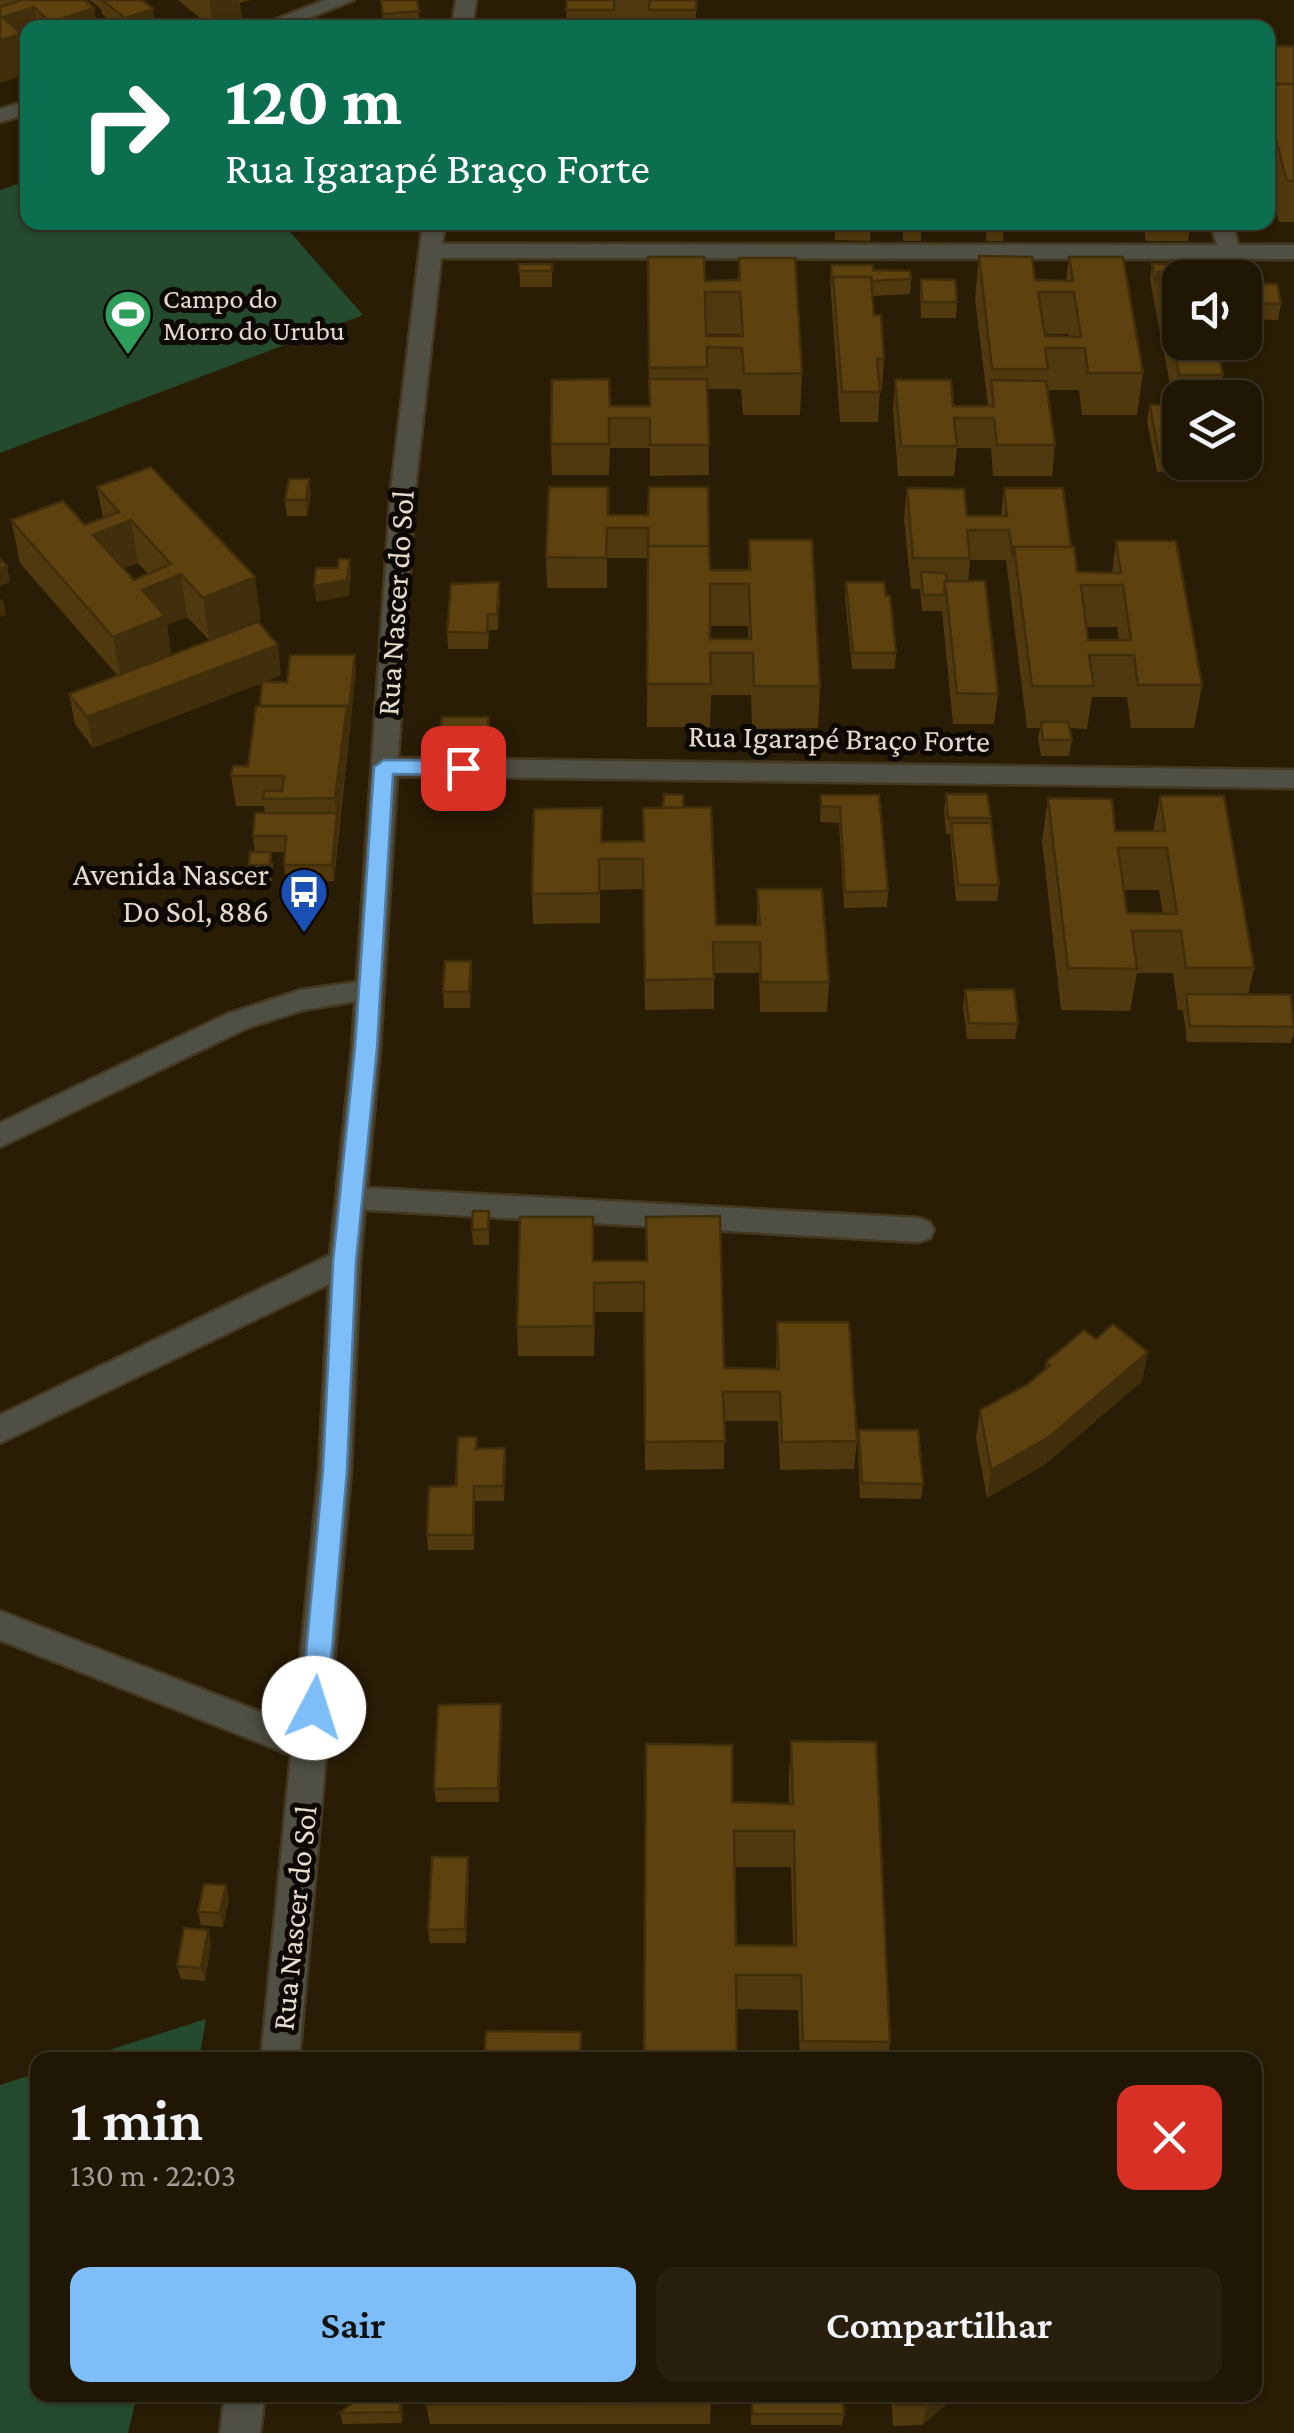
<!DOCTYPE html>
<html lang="pt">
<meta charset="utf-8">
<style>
body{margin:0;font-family:"Crimson Pro",serif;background:#281f0e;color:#f1f3f6;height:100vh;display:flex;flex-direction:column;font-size:38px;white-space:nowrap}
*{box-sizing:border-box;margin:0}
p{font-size:32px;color:#a29f9a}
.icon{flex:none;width:55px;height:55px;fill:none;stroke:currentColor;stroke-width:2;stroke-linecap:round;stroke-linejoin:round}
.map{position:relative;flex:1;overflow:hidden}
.details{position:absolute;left:30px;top:2052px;width:1232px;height:350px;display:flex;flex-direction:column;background:#201604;border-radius:20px;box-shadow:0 2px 8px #0004,0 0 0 2px #3d3526}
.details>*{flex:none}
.guide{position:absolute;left:20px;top:20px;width:1255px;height:210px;border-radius:20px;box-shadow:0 2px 8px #0004,0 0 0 2px #3d3526;background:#0b6e4f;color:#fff;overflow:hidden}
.fabs{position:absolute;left:1162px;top:260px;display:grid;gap:20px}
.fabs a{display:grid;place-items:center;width:100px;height:100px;border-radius:20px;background:#201604;box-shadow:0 2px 8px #0004,0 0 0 2px #3d3526;font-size:50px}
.pin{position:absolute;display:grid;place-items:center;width:85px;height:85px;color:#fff;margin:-42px;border-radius:20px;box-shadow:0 5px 15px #0006}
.me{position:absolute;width:110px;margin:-55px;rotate:5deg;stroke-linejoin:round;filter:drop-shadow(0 0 8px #0008)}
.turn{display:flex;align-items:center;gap:35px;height:210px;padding:0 40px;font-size:45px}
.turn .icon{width:130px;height:130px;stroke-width:2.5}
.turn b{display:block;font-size:70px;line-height:85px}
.round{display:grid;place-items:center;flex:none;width:105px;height:105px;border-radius:20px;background:#281f0e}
.headline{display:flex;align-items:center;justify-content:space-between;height:170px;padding:0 40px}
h1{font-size:60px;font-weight:600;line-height:75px}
.cta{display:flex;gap:20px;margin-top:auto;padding:20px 40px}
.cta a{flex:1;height:115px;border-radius:20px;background:#7dbef9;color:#111;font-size:40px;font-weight:600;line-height:115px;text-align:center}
.cta a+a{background:#281f0e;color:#f1f3f6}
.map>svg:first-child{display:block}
.green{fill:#254b2f}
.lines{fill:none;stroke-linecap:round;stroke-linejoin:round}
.service-casing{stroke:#443821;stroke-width:5}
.minor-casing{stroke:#443821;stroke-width:5}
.service{fill:#504f43;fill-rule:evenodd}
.minor{fill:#504f43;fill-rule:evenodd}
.wall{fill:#50390e;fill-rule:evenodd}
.shaded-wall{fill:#412e0b}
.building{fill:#5d4210;stroke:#412e0b;stroke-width:2.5;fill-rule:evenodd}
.route{fill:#7dbef9;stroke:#517ca2;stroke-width:2.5}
.labels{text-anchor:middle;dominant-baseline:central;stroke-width:10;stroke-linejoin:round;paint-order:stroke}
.far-poi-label{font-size:28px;fill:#e4dbcd;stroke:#0e0802;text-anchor:start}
.street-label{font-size:32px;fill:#e4dbcd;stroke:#0e0802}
.poi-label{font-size:32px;fill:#e4dbcd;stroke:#0e0802;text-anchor:end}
</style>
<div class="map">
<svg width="1294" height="2433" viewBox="0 0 1294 2433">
<rect width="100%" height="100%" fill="#2a1d05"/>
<g class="green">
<polygon points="27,181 28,222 282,223 363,315 0,453 0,190"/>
<polygon points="206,2019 199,2060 78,2060"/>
<polygon points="37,2073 38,2395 137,2395 128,2433 0,2433 0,2085"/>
</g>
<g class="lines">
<g class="service-casing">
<g id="service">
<polygon points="1210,222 1232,222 1240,252 1237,257 1221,257"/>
<polygon points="370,980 380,983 384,990 380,997 303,1010 247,1028 0,1147 0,1123 227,1014 301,990"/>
<polygon points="351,1187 919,1218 930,1222 934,1230 930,1238 919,1242 351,1209 340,1206 336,1198 340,1190"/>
</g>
</g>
<g class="minor-casing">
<g id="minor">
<polygon points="325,0 354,0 284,28 254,28"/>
<polygon points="456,0 476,0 472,28 452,28"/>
<polygon points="28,101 28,114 0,122 0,109"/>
<polygon points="423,222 445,222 442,244 1294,245 1294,259 441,258 415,490 398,758 1294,770 1294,788 397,776 380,1048 360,1262 351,1470 299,2060 261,2060 291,1755 0,1640 0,1611 294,1725 319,1470 329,1284 0,1443 0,1415 330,1255 352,1048 391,490"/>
<polygon points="225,2395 265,2395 260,2433 220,2433"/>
</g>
</g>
<use href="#service" class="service"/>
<use href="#minor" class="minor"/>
</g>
<g class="wall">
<polygon points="0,0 85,0 94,8 97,28 28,28 24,53 0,83"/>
<polygon points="90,0 142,0 155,25 146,28 119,28 102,14 102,10"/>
<polygon points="178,0 250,0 240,3 242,20 218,28 212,28"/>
<polygon points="380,0 417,0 420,26 384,28"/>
<polygon points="567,0 696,0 696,28 649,28 649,21 615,21 615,28 566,28"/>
<polygon points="1268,46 1294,46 1294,222 1279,222 1268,177"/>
<polygon points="834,222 871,222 870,241 835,240"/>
<polygon points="903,222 922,222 921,241 903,241"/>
<polygon points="1015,222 1004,223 1003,241 986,241 987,223 965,223"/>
<polygon points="1143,222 1191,222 1188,241 1146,241"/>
<path d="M 979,256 L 1035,280 L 1066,281 L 1069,257 L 1143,373 L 1137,415 L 1082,415 L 1079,390 L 1047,390 L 1055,445 L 1052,476 L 993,476 L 991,448 L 957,448 L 954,476 L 898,476 L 893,410 L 895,380 L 953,406 L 988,406 L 975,298 ZM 1044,334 L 1068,334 L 1069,337 L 1045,336 Z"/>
<path d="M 648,257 L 705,281 L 738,280 L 739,258 L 802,373 L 800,415 L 743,415 L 741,389 L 708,389 L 709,475 L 650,476 L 650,448 L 610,448 L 609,475 L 552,475 L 551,444 L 610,406 L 649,406 ZM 706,334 L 739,334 L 739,336 L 706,336 Z"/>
<polygon points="519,264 552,264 552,287 520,287"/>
<polygon points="1152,264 1180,278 1223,375 1219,398 1180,398 1180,462 1189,462 1188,472 1157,472 1147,421 1150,405 1174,405 1150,280"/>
<polygon points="831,265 873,270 911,279 910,294 872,296 874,315 884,359 882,389 880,389 878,422 840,422 830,280"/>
<polygon points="921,279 957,302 956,318 921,318 920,295"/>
<polygon points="1246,284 1281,304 1278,320 1247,319 1245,306"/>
<path d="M 97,487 L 261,619 L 210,640 L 281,675 L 264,682 L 287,682 L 356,671 L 334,881 L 286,881 L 284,865 L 285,852 L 271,852 L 273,868 L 272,881 L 251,881 L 249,865 L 255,852 L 253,836 L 265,813 L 264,806 L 236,806 L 231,776 L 248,766 L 259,706 L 262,683 L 93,748 L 75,724 L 69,694 L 117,675 L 20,563 L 11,520 L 85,525 L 103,518 ZM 138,563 L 148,574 L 134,580 L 124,568 ZM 187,617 L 209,640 L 171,655 L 167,625 Z"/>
<path d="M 907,488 L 967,516 L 1001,516 L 1004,488 L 1071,547 L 1077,572 L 1112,573 L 1116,541 L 1202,685 L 1194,728 L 1131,728 L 1127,697 L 1092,697 L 1087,729 L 1070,728 L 1072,740 L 1069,756 L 1041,756 L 1038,738 L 1040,728 L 1027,728 L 1006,560 L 970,560 L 968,581 L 998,694 L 994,724 L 953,724 L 942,611 L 922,611 L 920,589 L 911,589 L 904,519 ZM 1087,627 L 1117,627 L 1119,640 L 1088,640 Z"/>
<polygon points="311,495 307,516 287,516 285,500"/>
<path d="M 608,515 L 648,515 L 710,570 L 748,570 L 749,540 L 820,686 L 818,728 L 752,729 L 751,695 L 711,695 L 710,727 L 647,727 L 648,558 L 607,558 L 607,588 L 547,588 L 546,557 ZM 710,626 L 748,626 L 748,639 L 710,639 Z"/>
<polygon points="846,582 896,653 895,669 852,669 845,598"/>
<polygon points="500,598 498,630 489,630 488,649 448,649 447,632"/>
<polygon points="440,730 490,734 487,755 465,756 441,746"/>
<polygon points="946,794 991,818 999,885 997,901 956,901 950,834 946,834 944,810"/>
<polygon points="821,795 879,795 888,891 887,907 844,908 839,823 820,822"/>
<path d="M 1160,796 L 1254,968 L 1248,995 L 1294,1017 L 1294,1033 L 1291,1043 L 1187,1042 L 1183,1010 L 1178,1010 L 1173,973 L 1137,973 L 1130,1011 L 1061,1010 L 1042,841 L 1048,798 L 1115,831 L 1153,831 ZM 1124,890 L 1159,890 L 1163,913 L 1127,913 Z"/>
<polygon points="683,808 716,925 757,925 757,889 829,982 827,1012 760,1012 759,973 714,973 714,1009 645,1010 643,889 600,890 600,923 533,924 532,894 602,842 643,841"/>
<polygon points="471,961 472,977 470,1008 444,1008 443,992"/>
<polygon points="965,990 1018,1024 1015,1039 967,1039 963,1006"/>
<polygon points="489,1211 489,1245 473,1245 472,1230"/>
<polygon points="593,1261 646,1261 724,1368 776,1369 777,1322 857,1441 854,1469 780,1470 778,1421 724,1421 724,1469 645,1470 644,1312 595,1312 594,1356 518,1356 517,1327"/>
<polygon points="1096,1339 1148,1352 1142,1381 1044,1465 987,1498 976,1438 980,1410 1028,1384 1045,1369 1046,1362"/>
<polygon points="859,1430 923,1484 921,1499 860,1498 858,1446"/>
<polygon points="505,1448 504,1501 475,1501 474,1550 428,1550 427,1535 478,1449"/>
<polygon points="501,1704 502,1718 499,1802 436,1802 434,1789"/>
<path d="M 791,1741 L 890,2042 L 888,2060 L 800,2060 L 798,2010 L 736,2009 L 732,1802 L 789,1804 L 789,1778 ZM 734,1867 L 791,1867 L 793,1945 L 736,1945 Z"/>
<polygon points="468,1857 469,1871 466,1943 430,1943 428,1930"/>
<polygon points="226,1885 229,1899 223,1927 201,1925 198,1912"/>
<polygon points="208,1930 211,1943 205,1981 181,1979 177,1966"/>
<polygon points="361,2395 403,2395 402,2423 343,2424 340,2413"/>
<polygon points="711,2395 710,2424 430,2424 426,2404"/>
<polygon points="751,2395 843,2395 844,2414 842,2425 751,2425"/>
<polygon points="891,2395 957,2395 922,2425 893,2426"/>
</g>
<g class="shaded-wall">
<polygon points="210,0 239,0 242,20 213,28"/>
<polygon points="34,7 37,28 28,28 28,52 24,53 28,74 0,83 0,40 3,17"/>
<polygon points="94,8 97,28 50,28 50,23"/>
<polygon points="153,9 155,25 146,28 126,28 125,18"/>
<polygon points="926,222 956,222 926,229"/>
<polygon points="309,479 311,495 307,516 306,500"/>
<polygon points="131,520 138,563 101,577 93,535"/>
<polygon points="350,559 351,575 349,596 316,602 314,586"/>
<polygon points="7,566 10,582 0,586 0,569"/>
<polygon points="181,574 187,617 167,625 172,658 121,679 113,637 142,590"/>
<polygon points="255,577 261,619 209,640 203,598"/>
<polygon points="499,582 500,598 498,630 497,614"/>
<polygon points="3,599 6,615 0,617 0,600"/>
<polygon points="278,645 281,675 93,748 87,717"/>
<polygon points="355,655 356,671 338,829 335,798"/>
<polygon points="489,717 490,734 487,755 486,739"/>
<polygon points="337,813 338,829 334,881 332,865"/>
<polygon points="271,852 273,868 272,881 270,865"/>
<polygon points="471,961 472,977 470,1008 469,992"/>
<polygon points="1148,1352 1142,1381 1044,1465 987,1498 991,1470"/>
<polygon points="505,1448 506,1464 504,1501 503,1486"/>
<polygon points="474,1486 475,1501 474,1550 473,1535"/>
<polygon points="501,1704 502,1718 499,1802 498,1788"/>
<polygon points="468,1857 469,1871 466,1943 465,1929"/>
<polygon points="226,1885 229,1899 223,1927 220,1913"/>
<polygon points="208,1930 211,1943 205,1981 201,1968"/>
<polygon points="401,2395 403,2395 402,2423 400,2412"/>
<polygon points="938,2395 957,2395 922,2425 927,2405"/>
</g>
<g class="building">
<polygon points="22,0 85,0 94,8 50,23 34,7 3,17 21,34 0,40 0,7"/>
<polygon points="102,0 142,0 153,9 125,18"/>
<polygon points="381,0 417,0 419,11 383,14"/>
<polygon points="567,0 614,0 614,10 566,10"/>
<polygon points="650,0 696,0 696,10 649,10"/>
<rect x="1268" y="46" width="26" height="38"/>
<polygon points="1268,84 1294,84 1294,181 1287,181 1268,109"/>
<rect x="904" y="222" width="18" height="3"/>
<polygon points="988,222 1004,222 1005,225 988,225"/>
<path d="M 979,256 L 1032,257 L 1035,280 L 1073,281 L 1069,257 L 1123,257 L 1143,373 L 1088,373 L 1085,348 L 1045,348 L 1048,369 L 992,369 ZM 1038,292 L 1074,292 L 1081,337 L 1045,336 Z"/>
<path d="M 648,257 L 704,257 L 705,281 L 740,280 L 739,258 L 795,258 L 802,373 L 744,374 L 742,348 L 707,347 L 707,367 L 649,368 ZM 705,292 L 740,292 L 743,336 L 706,336 Z"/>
<rect x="519" y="264" width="33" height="7"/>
<polygon points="1152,264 1192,264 1193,272 1158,272 1156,283"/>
<polygon points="831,265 873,265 873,270 910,271 911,279 871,281 871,277 833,277 832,283"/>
<polygon points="1158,272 1200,272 1202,278 1180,278 1180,342 1216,342 1223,375 1179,375"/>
<polygon points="1201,275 1241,275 1242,278 1202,278"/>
<polygon points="833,277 871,277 874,315 881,315 884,359 877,359 880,392 842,392"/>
<polygon points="921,279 955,280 957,302 922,302"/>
<polygon points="1246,284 1277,284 1281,304 1250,303"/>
<polygon points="609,379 610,406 650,406 649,379 707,379 709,445 650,445 650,418 609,418 609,444 551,444 552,380"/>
<polygon points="895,380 951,380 953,406 994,406 991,380 1046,381 1055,445 997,445 994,418 954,418 957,446 901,446"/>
<polygon points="1150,405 1180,405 1180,456 1159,456"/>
<path d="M 151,467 L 255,577 L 203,598 L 181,574 L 142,590 L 165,616 L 113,637 L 11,520 L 63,501 L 85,525 L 119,512 L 97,487 ZM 131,520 L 171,564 L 134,580 L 93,535 Z"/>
<polygon points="289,479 309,479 306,500 285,500"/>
<polygon points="549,487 608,487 608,515 648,515 649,487 708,487 709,546 648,547 648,528 607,528 606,558 546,557"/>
<polygon points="907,488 964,489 967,516 1007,516 1004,488 1063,488 1071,547 1014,547 1013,558 1009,530 967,530 970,558 913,558"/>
<path d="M 749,540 L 812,540 L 820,686 L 754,686 L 753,653 L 710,653 L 711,684 L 647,684 L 648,546 L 709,546 L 710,570 L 750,570 ZM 710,584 L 749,584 L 751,639 L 710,639 Z"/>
<path d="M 1116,541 L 1176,541 L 1202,685 L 1138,685 L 1134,655 L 1089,655 L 1094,686 L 1032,686 L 1014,547 L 1074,547 L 1077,572 L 1121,573 ZM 1081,585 L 1123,585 L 1131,640 L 1088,640 Z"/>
<polygon points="0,559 7,566 0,569"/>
<polygon points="339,559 350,559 347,580 314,586 316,568 338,568"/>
<polygon points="921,572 946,573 947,581 945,581 944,595 923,595"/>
<polygon points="945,581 985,581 998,694 957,693"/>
<polygon points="499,582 497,614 488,614 487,633 447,632 451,584"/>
<polygon points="846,582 884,582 886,596 890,596 896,653 853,653"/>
<polygon points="258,622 278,645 87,717 69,694"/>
<polygon points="290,655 355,655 348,720 347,706 260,706 262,682 287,682"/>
<polygon points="256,706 347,706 335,798 263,799 264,791 282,791 284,776 231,776 233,766 248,766"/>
<polygon points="442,717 489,717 486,739 464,739 440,730"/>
<polygon points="1041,722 1068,722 1072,740 1043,740"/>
<polygon points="664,794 683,795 683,808 663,808"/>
<polygon points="946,794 987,794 991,818 948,818"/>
<polygon points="821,795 879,795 888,891 845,892 840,807 821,806"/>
<path d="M 1160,796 L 1224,796 L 1254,968 L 1186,968 L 1181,931 L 1132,931 L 1137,969 L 1068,968 L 1048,798 L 1112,799 L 1115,831 L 1165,831 ZM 1118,848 L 1167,848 L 1177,914 L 1127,913 Z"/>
<polygon points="711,807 716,925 760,925 757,889 822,889 829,982 761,982 760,942 713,942 714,979 645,980 643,859 599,859 599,893 532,894 534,809 602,808 601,842 644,841 643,808"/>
<polygon points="255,813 337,813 332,865 284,865 286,836 253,836"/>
<polygon points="951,823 991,823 999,885 958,885"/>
<polygon points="250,852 271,852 270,865 249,865"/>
<polygon points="445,961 471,961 469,992 443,992"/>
<polygon points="1014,989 1018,1024 969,1023 965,990"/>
<polygon points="1186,994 1291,995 1294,1027 1190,1026"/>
<polygon points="473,1211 489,1211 488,1229 472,1230"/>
<polygon points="720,1216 724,1368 779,1369 777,1322 849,1322 857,1441 782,1442 780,1392 723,1392 725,1441 645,1442 644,1282 594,1283 594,1326 517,1327 520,1217 593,1217 593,1261 647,1261 646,1217"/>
<polygon points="1113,1324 1148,1352 1049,1437 991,1470 980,1410 1028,1384 1050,1365 1046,1362 1084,1330 1096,1339"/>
<polygon points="859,1430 918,1430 923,1484 862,1483"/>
<polygon points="458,1437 477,1437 476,1449 505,1448 503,1486 474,1486 473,1535 427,1535 429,1487 456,1486"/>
<polygon points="501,1704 498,1788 434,1789 438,1705"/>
<path d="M 791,1741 L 876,1742 L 890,2042 L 803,2041 L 801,1975 L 736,1975 L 737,2060 L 644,2060 L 646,1744 L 732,1745 L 732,1802 L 793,1804 ZM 734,1831 L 794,1831 L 796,1946 L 736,1945 Z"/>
<polygon points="432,1857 468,1857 465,1929 428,1930"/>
<polygon points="204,1884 226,1885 220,1913 198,1912"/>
<polygon points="184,1928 208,1930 201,1968 177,1966"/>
<polygon points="486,2031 581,2032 580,2060 484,2060"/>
<polygon points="361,2395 401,2395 400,2412 340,2413"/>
<polygon points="426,2395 711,2395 711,2403 426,2404"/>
<polygon points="752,2395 843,2395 844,2414 752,2414"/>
<polygon points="896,2395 938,2395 927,2405 897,2405"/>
</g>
<polygon class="route" points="384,760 463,761 473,768 463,775 393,774 377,1048 356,1262 347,1470 327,1708 323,1716 314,1719 305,1716 301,1708 323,1470 333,1262 355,1048 374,767"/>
<defs>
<g id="stadium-pin" transform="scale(2.5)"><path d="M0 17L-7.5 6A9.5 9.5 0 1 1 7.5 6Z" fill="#2e9e5b" stroke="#0e0802"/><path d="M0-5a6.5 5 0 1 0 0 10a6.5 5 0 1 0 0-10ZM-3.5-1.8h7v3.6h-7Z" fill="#fff"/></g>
<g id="bus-pin" transform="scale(2.5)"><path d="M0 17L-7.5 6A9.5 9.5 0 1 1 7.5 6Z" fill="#1a4fb4" stroke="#0e0802"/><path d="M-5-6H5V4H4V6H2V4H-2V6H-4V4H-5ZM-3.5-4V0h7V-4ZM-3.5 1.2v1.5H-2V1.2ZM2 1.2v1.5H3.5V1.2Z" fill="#fff"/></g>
</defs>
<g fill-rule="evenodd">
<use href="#stadium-pin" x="128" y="314"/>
<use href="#bus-pin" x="304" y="892"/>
</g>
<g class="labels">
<g class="far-poi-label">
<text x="163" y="298">Campo do<tspan x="163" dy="32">Morro do Urubu</tspan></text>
</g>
<g class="street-label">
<text transform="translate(395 603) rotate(-86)">Rua Nascer do Sol</text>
<text transform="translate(839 738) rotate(1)">Rua Igarapé Braço Forte</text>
<text transform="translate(294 1918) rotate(-84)">Rua Nascer do Sol</text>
</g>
<g class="poi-label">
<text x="269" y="874">Avenida Nascer<tspan x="269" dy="37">Do Sol, 886</tspan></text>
</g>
</g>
</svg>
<div class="fabs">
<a><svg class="icon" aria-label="sound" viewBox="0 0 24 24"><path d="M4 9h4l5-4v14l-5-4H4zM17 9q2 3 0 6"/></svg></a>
<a><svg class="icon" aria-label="layers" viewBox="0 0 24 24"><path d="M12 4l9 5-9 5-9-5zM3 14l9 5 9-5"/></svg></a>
</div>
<div class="pin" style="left:463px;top:768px;background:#d93025"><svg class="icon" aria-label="arrive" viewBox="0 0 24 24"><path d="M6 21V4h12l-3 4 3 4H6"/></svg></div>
<svg class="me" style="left:314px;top:1708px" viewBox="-20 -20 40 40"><circle r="19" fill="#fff"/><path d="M0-13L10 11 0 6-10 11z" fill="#7dbef9"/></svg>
<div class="guide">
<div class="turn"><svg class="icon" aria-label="right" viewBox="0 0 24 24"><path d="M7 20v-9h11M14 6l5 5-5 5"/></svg><div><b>120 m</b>Rua Igarapé Braço Forte</div></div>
</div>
<section class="details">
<div class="headline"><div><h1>1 min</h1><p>130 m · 22:03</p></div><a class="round" style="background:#d93025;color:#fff"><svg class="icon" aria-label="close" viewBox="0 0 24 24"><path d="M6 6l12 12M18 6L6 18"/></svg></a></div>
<div class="cta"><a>Sair</a><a>Compartilhar</a></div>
</section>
</div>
